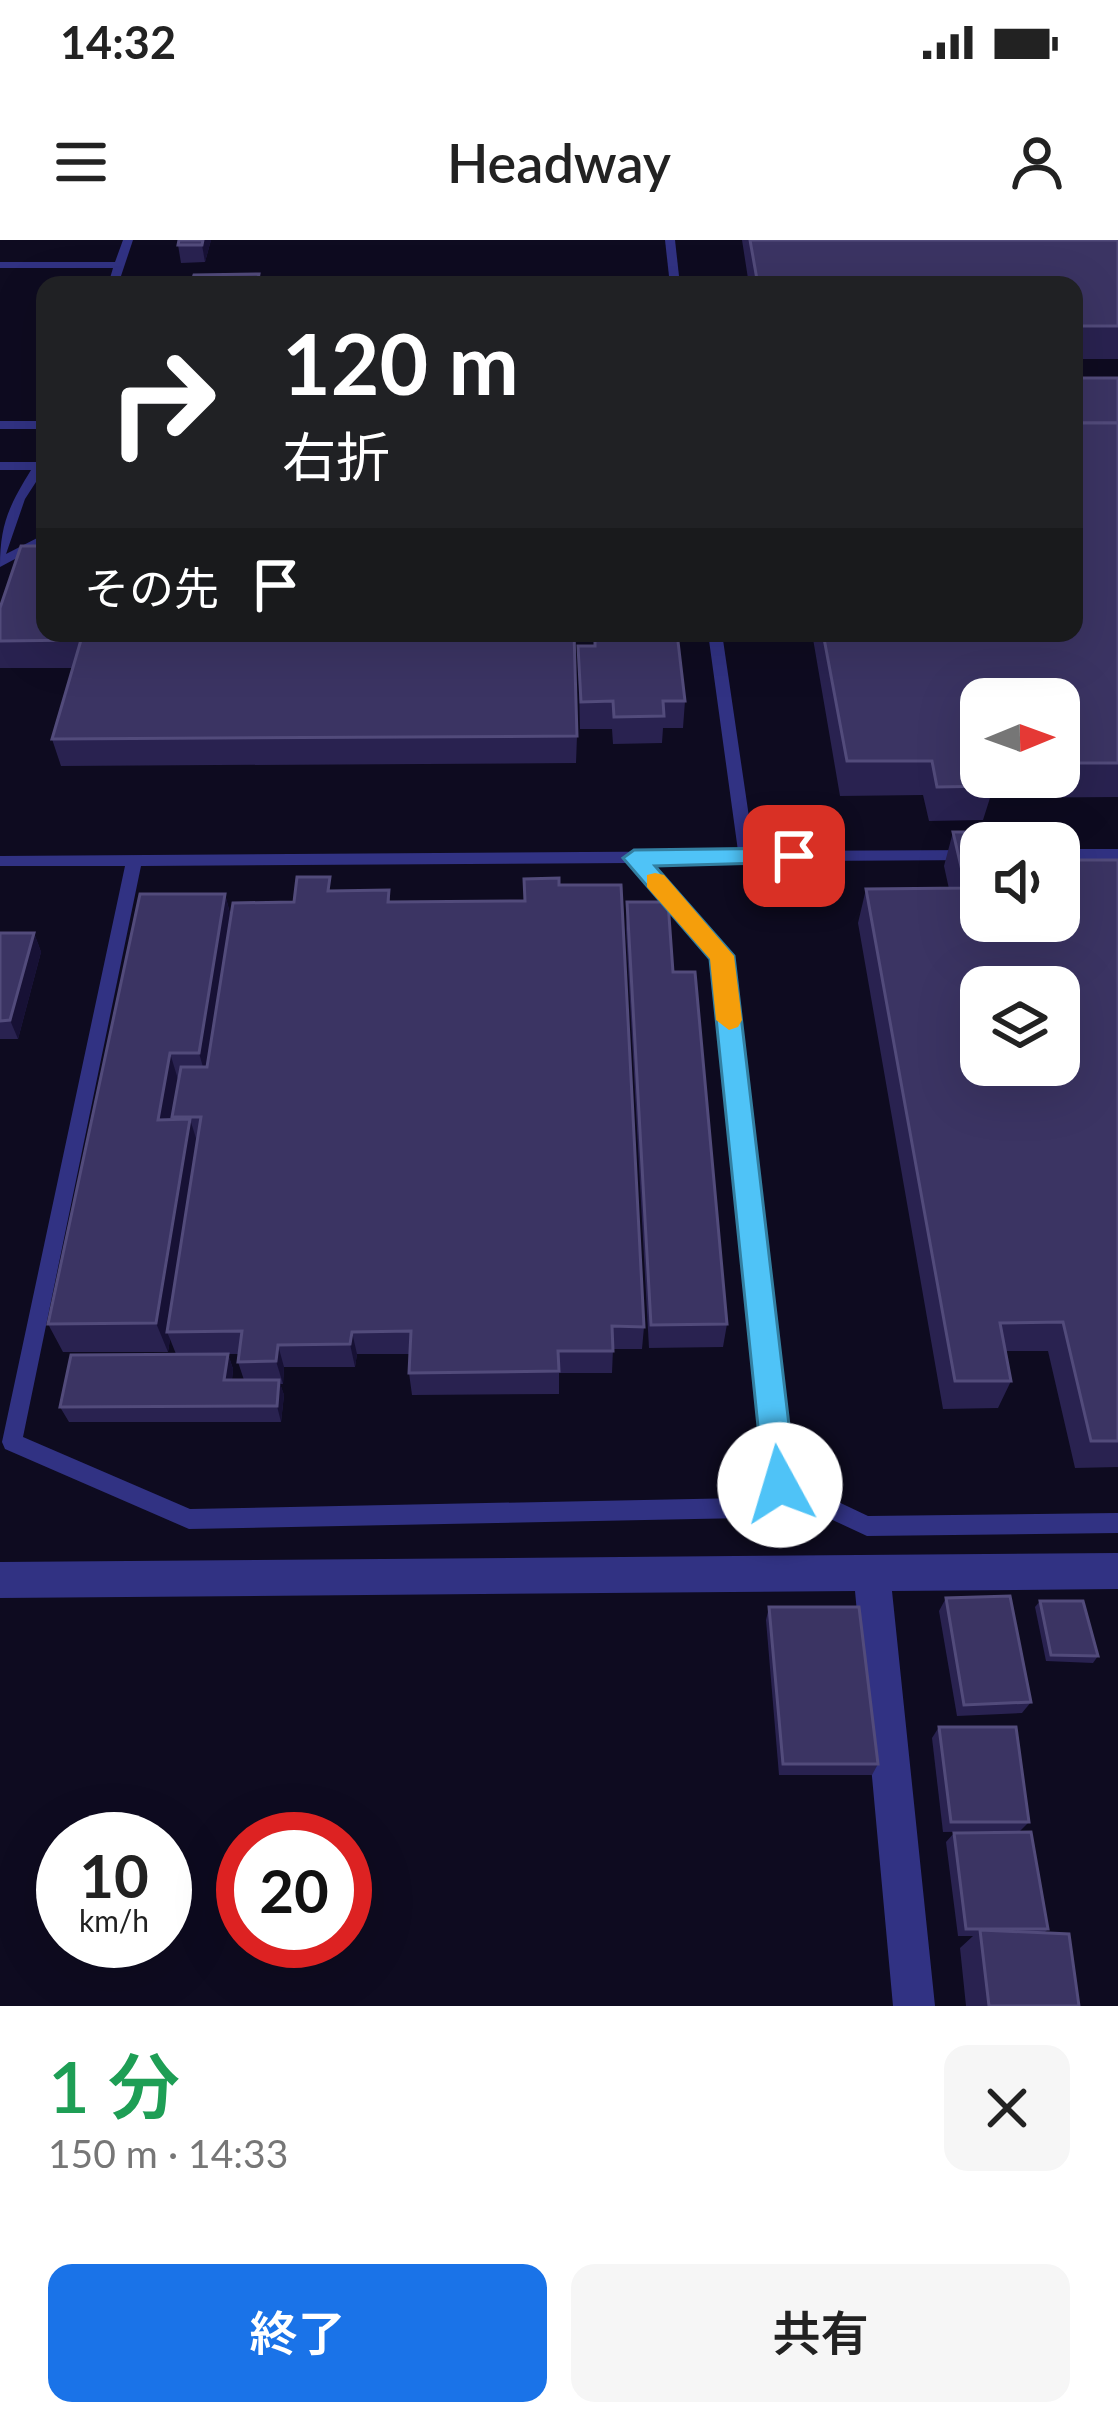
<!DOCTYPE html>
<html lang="ja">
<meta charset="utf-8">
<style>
body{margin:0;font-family:Lato,"Noto Sans JP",sans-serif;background:#f6f6f6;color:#222;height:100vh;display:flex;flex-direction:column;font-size:45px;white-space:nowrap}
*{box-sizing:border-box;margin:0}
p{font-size:39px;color:#767676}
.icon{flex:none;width:66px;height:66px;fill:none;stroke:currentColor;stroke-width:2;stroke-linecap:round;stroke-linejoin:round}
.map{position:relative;height:1766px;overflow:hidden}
.details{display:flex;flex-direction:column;background:#fff;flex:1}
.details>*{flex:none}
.guide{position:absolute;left:36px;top:36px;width:1047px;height:366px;border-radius:24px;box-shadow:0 12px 48px #0002;background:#202124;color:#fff;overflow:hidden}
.needle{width:78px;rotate:89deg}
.controls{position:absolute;left:960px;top:438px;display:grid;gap:24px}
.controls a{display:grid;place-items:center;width:120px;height:120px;border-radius:24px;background:#fff;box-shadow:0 12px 48px #0002;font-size:60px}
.speed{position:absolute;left:36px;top:1572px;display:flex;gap:24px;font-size:60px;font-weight:700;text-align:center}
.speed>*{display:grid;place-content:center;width:156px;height:156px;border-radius:50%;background:#fff;box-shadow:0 12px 48px #0002;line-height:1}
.speed small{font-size:30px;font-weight:400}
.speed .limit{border:18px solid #d22;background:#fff;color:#111}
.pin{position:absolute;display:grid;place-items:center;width:102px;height:102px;color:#fff;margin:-51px;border-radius:24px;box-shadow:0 6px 18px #0006}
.me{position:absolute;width:132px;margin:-66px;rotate:354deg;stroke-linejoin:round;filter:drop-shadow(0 0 9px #0008)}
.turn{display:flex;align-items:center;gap:42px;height:252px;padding:0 48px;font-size:54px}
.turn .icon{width:156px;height:156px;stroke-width:2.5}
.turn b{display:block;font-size:84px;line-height:102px}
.then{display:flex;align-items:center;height:114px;padding:0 48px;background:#0003;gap:24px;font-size:45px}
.round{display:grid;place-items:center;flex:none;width:126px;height:126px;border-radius:24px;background:#f6f6f6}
.overview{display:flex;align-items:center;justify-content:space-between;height:204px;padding:0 48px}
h1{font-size:72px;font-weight:600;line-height:90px;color:#1e9e55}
.cta{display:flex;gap:24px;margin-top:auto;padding:24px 48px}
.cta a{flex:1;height:138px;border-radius:24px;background:#1a73e8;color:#fff;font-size:48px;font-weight:600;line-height:138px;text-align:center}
.cta a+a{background:#f6f6f6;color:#222}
.status{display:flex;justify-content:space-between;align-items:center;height:84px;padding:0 60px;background:#fff;direction:ltr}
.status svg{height:33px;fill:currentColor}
header{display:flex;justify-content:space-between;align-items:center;height:156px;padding:0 48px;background:#fff;font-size:54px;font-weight:600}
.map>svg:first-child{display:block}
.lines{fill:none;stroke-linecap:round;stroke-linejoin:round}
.service{fill:#313283;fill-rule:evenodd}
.minor{fill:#313283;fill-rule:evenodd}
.wall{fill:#292250;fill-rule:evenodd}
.shaded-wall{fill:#171135}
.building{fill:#3b3463;stroke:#524b7b;stroke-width:3;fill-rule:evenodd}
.route{fill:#4fc3f7;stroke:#337fa1;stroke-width:3}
.slow{fill:#f59e0b}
</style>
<div class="status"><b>14:32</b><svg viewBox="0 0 49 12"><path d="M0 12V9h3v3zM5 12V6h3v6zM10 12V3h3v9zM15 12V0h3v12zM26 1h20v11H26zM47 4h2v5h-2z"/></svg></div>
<header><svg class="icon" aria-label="menu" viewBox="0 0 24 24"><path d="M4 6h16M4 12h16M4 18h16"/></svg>Headway<svg class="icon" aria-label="person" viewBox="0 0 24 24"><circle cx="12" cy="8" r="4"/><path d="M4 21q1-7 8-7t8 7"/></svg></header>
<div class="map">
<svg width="1118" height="1766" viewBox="0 0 1118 1766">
<rect width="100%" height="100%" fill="#0e0b20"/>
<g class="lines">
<g class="service">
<polygon points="123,0 133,0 118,45 108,45 113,28 0,28 0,22 115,22"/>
<polygon points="665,0 675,0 680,45 670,45"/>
<rect x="0" y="181" width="45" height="8"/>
<path d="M 45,214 L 45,228 L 25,259 L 6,314 L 45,294 L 45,303 L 0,327 C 0,284 9,266 31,230 L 0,230 L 0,222 L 36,222 Z"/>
<path d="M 708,393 L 722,393 L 754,611 L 981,610 L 981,620 L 648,622 L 730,716 L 790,1239 L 868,1276 L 1118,1273 L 1118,1293 L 867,1296 L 781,1256 L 745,1278 L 189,1289 L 5,1209 L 2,1202 L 125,626 L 0,626 L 0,616 L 738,611 ZM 630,623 L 714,718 L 769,1240 L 742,1258 L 190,1269 L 23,1197 L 141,626 Z"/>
<rect x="1059" y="609" width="59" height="10"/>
</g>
<polygon class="minor" points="1118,1313 1118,1349 892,1351 935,1766 893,1766 855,1351 0,1358 0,1322"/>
</g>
<g class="wall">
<polygon points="179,0 211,0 205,22 181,23 178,5"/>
<polygon points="742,0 1118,0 1118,119 1074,119 1074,45 749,45"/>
<path d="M 1118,138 L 1118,557 L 990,558 L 983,580 L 929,581 L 923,555 L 840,556 L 812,393 L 1074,393 ZM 981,459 L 1059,459 L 1059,537 L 981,537 Z"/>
<polygon points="0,368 577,496 576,523 61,526 52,499 73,428 0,428"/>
<polygon points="594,393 685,461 683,488 663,488 662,503 613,504 612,489 580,489 578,406 594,406"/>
<polygon points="953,592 981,681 1118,620 1118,1227 1075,1228 1048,1111 1006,1111 1011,1141 998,1168 943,1169 858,683 866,649 949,649 944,626"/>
<path d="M 559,645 L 644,1087 L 642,1109 L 613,1109 L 612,1133 L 559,1133 L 559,1154 L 412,1155 L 409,1133 L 410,1114 L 357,1114 L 355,1127 L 284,1127 L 283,1144 L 280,1144 L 284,1155 L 281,1182 L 69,1182 L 60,1167 L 176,1114 L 170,1099 L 168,1112 L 63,1112 L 48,1084 L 225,654 L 231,677 L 294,662 L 332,651 L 389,650 L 390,662 L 525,661 ZM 228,1114 L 239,1114 L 238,1122 L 244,1140 L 232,1140 L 233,1129 Z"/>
<polygon points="627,662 673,732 727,1084 723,1107 649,1108 626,689"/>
<polygon points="0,693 34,693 41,712 18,799 0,799"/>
<polygon points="946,1358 1031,1462 1022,1473 957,1476 939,1371"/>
<polygon points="1040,1361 1098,1416 1093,1423 1046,1421 1035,1367"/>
<polygon points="769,1367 878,1524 872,1535 779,1535 766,1380"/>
<polygon points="939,1487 1029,1582 1020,1591 943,1592 932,1498"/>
<polygon points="954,1593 1048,1689 1044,1693 1079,1766 966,1766 960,1708 973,1696 958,1696 946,1602"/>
</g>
<g class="shaded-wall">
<polygon points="203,0 211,0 205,22 202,5"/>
<polygon points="225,654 233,687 208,845 199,813"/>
<polygon points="34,693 41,712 18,799 10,780"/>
<polygon points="170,813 180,846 172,877 174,882 158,880"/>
<polygon points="190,879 200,911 167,1092 170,1099 168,1112 156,1083"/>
<polygon points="352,1092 357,1114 355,1127 350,1104"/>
<polygon points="278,1105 284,1127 283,1144 276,1121"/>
<polygon points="228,1114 233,1129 230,1156 224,1140"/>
<polygon points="279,1140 284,1155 281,1182 277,1166"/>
</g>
<g class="building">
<polygon points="179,0 203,0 202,5 178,5"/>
<polygon points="750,0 1118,0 1118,86 1074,86 1074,45 758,45"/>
<polygon points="259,34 257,45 191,45 194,35"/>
<rect x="1074" y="138" width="44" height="45"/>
<polygon points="1074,183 1118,183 1118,523 1059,523 1059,459 981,459 981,537 991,537 993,546 937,547 932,521 847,521 823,393 1074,393"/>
<polygon points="21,306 45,306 45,393 574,393 577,496 52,499 81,400 0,401 0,368"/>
<polygon points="595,393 677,393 685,461 663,461 664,476 614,477 613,461 581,462 578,406 595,406"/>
<path d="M 953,592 L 1003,592 L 1006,603 L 981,603 L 981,681 L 1059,681 L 1059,620 L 1118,620 L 1118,1201 L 1091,1201 L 1063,1082 L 1000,1083 L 1011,1141 L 955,1141 L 866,649 L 966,648 ZM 981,747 L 1059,747 L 1059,825 L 981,825 Z"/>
<polygon points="297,637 330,637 328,651 389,650 388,662 525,661 524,639 559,638 559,645 621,645 644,1087 612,1086 613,1111 558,1111 559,1131 409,1133 411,1091 352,1092 350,1104 278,1105 276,1121 238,1122 242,1091 167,1092 201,877 172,877 181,827 207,827 233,663 294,662"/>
<polygon points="140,654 225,654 199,813 170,813 158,880 190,879 156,1083 48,1084"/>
<polygon points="627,662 668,662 673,732 695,732 727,1084 651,1085"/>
<polygon points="0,693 34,693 10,780 0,781"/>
<polygon points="228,1114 224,1140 279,1140 277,1166 60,1167 71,1115"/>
<polygon points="1010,1356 1031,1462 964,1465 946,1358"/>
<polygon points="1040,1361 1083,1361 1098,1416 1051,1415"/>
<polygon points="769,1367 859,1367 878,1524 783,1524"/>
<polygon points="939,1487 1016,1487 1029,1582 951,1582"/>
<polygon points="1031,1592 1048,1689 966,1689 954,1593"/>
<polygon points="980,1690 1069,1694 1079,1766 989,1766"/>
</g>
<polygon class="route" points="794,608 806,616 803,622 655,626 734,716 796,1245 791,1256 780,1260 768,1256 764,1245 710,719 623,618 634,610"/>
<polygon class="slow" points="655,633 664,635 734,716 742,780 738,787 729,790 716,780 710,719 647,647 647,635"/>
</svg>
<div class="controls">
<a><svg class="needle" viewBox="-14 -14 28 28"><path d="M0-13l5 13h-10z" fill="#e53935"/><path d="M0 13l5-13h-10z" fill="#767676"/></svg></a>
<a><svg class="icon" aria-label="sound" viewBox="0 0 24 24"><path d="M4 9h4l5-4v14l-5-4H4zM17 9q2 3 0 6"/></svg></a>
<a><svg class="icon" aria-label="layers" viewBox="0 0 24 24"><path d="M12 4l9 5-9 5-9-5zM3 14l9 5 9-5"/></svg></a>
</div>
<div class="speed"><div>10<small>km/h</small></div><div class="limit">20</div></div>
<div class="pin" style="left:794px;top:616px;background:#d93025"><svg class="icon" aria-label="arrive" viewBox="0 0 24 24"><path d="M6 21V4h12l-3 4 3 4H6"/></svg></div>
<svg class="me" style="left:780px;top:1245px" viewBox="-20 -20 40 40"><circle r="19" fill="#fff"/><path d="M0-13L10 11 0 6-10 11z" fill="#4fc3f7"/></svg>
<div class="guide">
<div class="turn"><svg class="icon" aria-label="right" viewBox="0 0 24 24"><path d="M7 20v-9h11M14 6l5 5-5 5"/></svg><div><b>120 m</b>右折</div></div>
<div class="then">その先<svg class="icon" aria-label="arrive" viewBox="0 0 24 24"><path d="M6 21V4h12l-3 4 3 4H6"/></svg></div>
</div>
</div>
<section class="details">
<div class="overview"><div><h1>1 分</h1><p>150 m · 14:33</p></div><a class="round"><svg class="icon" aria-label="close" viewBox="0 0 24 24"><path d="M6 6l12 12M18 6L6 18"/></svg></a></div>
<div class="cta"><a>終了</a><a>共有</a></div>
</section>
